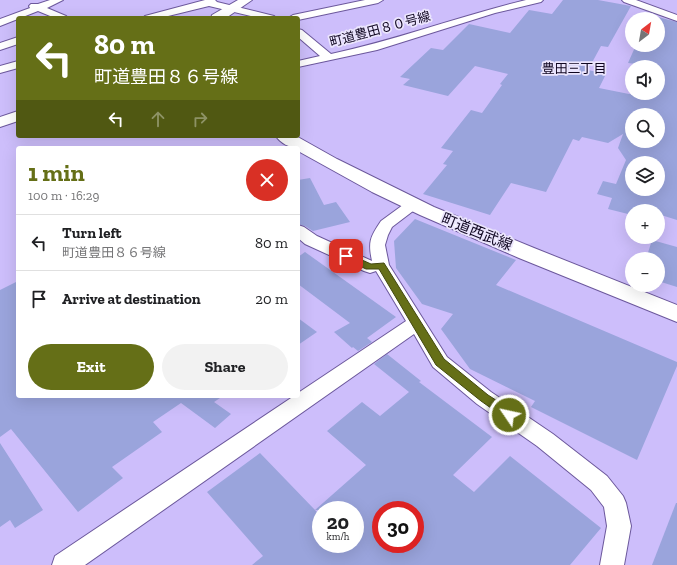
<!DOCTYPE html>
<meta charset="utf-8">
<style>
body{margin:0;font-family:"Zilla Slab","Noto Sans JP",serif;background:#f2f2f2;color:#202124;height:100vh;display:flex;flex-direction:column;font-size:15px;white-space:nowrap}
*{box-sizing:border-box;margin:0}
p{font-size:13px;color:#757577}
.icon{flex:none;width:22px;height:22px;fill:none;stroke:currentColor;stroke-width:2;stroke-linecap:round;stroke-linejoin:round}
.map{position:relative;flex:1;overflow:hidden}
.side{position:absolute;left:16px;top:146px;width:284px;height:252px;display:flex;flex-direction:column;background:#fff;border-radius:4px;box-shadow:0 4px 16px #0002}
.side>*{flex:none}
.guide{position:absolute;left:16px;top:16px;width:284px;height:122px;border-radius:4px;box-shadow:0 4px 16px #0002;background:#656f17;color:#fff;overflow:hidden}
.needle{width:26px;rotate:31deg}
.fabs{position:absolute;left:625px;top:12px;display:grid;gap:8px}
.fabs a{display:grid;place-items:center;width:40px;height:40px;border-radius:50%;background:#fff;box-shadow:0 4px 16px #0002;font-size:20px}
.speed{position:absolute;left:312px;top:501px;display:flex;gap:8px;font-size:20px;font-weight:700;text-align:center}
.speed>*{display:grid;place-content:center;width:52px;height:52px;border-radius:50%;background:#fff;box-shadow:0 4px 16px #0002;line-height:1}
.speed small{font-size:10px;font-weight:400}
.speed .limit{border:6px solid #d22;background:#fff;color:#111}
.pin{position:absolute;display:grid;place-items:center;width:34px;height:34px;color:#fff;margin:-17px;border-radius:8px;box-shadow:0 2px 6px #0006}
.me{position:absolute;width:44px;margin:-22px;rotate:304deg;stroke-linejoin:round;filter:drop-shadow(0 0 3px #0008)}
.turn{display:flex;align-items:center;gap:14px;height:84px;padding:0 12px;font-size:18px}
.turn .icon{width:52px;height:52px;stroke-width:2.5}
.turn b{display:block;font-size:28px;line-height:34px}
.lanes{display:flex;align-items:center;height:38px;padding:0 12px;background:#0003;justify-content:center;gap:20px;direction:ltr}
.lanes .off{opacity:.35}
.round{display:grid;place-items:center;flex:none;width:42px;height:42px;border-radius:21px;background:#f2f2f2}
.summary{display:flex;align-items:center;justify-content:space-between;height:68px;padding:0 12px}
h1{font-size:24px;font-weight:700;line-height:30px;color:#656f17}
.primary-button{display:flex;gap:8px;margin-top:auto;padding:8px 12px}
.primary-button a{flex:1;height:46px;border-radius:24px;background:#656f17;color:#fff;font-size:16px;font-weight:700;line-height:46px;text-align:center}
.primary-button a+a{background:#f2f2f2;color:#202124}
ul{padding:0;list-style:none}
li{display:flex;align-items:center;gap:12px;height:56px;padding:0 12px;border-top:1px solid #e0e0e0}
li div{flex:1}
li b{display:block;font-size:15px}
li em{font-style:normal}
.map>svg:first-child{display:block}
.building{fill:#9aa4dc;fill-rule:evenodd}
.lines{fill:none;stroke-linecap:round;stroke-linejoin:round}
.street-casing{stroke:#6c589c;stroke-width:2}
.secondary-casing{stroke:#6c589c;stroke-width:2}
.street{fill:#fff;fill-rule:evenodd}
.secondary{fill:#fff;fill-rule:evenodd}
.route{fill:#656f17;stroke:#42480f}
.labels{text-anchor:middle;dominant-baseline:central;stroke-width:3.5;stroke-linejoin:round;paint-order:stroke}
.far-street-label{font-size:13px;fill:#0e051f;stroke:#ebe5fd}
.far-neighbourhood-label{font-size:13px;fill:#0e051f;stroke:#ebe5fd}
.street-label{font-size:15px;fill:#0e051f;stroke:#ebe5fd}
</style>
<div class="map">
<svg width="677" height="565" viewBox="0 0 677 565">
<rect width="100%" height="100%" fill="#cdbefb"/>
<g class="building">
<path d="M 563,0 L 598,0 L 631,6 L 608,47 L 601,46 L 588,70 L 606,74 L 599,88 L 629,94 L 658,93 L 658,67 L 628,63 L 636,45 L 658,45 L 658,17 L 677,22 L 677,220 L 658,214 L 658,211 L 632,211 L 632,215 L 608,209 L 612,198 L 597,194 L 603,181 L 616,184 L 626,160 L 618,148 L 623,134 L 608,143 L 582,137 L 579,141 L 573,139 L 546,192 L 511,183 L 490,215 L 423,194 L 447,165 L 443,164 L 453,151 L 441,148 L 471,110 L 482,113 L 502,85 L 500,84 L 508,74 L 475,66 L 448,96 L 403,85 L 410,79 L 400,77 L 431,48 L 443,50 L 469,24 L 510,33 L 529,10 L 552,14 ZM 632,115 L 658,115 L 658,141 L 632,141 ZM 632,163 L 658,163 L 658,189 L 632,189 Z"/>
<polygon points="310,178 324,205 336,202 350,222 313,231 305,226 298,224 298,180"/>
<polygon points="415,219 516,260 496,285 677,362 677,366 637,460 531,407 535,401 470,369 441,329 453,314 422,304 396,268 394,241"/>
<polygon points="652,240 677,247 677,287 658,281 658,259 646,259"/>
<polygon points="305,252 396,317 367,338 372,342 358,351 353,347 352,348 334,332 350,323 298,284 298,257"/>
<polygon points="18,281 18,396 223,396 214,402 231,414 215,428 181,403 153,422 162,432 112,467 123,478 78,512 11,429 0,437 0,290"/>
<polygon points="298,318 317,332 298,345"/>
<path d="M 387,354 L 421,381 L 419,382 L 492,437 L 453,475 L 474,492 L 510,456 L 601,528 L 570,565 L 252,565 L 263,556 L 207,492 L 260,453 L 315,510 L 366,465 L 327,431 L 362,402 L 380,416 L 409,392 L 374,364 ZM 315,510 L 355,510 L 355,544 L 321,544 L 321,516 ZM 381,510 L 415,510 L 415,544 L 381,544 Z"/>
<polygon points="0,443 43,510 15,528 10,520 0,527"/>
<polygon points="676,503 677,503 677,565 652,565"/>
</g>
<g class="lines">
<g class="street-casing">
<g id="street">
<polygon points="50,0 63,0 47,8 66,16 68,18 55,18 38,11 0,26 0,19 30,8 29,6 31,4 38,4"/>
<polygon points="205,0 215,0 217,2 274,16 276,18 259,18 209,6 160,18 143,18 145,16"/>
<polygon points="365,0 383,0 378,3 298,20 298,18 288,18 293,15"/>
<path d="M 526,0 L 543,0 L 541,2 L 495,13 L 377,50 L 298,67 L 298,61 L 320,56 L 298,37 L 298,29 L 302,30 L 331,54 C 397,40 460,16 526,0 Z"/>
<polygon points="622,0 636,0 677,15 677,21 624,2"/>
<polygon points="18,37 18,44 0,50 0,43"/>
<polygon points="18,61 18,68 0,73 0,66"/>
<path d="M 412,201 L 417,202 L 419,205 L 417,208 L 392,227 L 388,235 L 385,245 L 389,265 L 447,357 L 491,392 L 553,434 L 607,476 L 623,496 L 626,503 L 631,526 L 624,565 L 600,565 L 607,526 L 604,507 L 591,490 L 537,446 L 477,404 L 433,367 L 414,334 L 85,565 L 52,565 L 55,556 L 294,396 L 298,396 L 298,393 L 406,321 L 376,271 L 370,273 L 364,271 L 305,244 L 298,238 L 298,225 L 304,227 L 317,236 L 372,261 C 368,242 370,237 381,221 L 407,202 Z"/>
</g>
</g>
<g class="secondary-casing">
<g id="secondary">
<polygon points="238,0 252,0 226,18 211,18 212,15"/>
<polygon points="18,111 18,121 0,127 0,117"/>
<path d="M 276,136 L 296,136 L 337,159 L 434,207 L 534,248 L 677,305 L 677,322 L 519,258 L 420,215 L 372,192 L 298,151 L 298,148 C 290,148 280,143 276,136 Z"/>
</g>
</g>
<use href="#street" class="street"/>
<use href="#secondary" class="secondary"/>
</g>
<polygon class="route" points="346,253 371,264 384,263 444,359 488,395 513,411 514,415 513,418 509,419 505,418 481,401 436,365 379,269 366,269 343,258 342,256 343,254"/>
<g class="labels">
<g class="far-street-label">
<text transform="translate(380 29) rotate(-15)">町道豊田８０号線</text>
</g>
<g class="far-neighbourhood-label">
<text x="574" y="68">豊田三丁目</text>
</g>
<g class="street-label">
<text transform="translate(477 232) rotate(22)">町道西武線</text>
</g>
</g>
</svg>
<div class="fabs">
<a><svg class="needle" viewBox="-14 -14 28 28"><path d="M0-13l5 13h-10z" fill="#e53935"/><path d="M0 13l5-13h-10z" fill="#757577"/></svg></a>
<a><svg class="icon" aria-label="sound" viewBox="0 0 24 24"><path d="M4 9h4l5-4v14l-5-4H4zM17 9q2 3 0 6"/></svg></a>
<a><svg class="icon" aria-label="search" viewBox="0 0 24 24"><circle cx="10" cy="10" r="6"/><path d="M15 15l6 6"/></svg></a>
<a><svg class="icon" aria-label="layers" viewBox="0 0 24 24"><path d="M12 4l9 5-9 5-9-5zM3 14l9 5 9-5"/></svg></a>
<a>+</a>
<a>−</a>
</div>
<div class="speed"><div>20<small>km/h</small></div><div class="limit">30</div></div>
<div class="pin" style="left:346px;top:256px;background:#d93025"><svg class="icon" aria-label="arrive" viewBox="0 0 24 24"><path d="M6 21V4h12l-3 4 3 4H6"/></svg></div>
<svg class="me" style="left:509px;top:415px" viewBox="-20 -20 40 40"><circle r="17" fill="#656f17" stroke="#fff" stroke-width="3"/><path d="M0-11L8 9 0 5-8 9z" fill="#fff"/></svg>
<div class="guide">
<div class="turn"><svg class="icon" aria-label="left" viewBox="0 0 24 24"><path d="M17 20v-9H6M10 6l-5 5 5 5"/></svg><div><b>80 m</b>町道豊田８６号線</div></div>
<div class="lanes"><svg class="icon" aria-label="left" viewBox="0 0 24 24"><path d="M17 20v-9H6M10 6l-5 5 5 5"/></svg><svg class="icon off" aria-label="ahead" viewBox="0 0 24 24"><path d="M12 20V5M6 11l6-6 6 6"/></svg><svg class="icon off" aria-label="right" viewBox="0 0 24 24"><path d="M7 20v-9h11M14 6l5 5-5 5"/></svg></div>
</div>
<section class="side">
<div class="summary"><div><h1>1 min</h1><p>100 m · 16:29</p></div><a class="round" style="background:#d93025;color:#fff"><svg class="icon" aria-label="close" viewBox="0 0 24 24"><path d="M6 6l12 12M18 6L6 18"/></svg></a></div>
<ul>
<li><svg class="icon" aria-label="left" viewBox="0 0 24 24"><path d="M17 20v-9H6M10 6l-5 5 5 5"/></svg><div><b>Turn left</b><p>町道豊田８６号線</p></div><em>80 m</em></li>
<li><svg class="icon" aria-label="arrive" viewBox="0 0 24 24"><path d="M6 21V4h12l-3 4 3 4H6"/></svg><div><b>Arrive at destination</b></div><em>20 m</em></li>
</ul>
<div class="primary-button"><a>Exit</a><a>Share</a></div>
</section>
</div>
